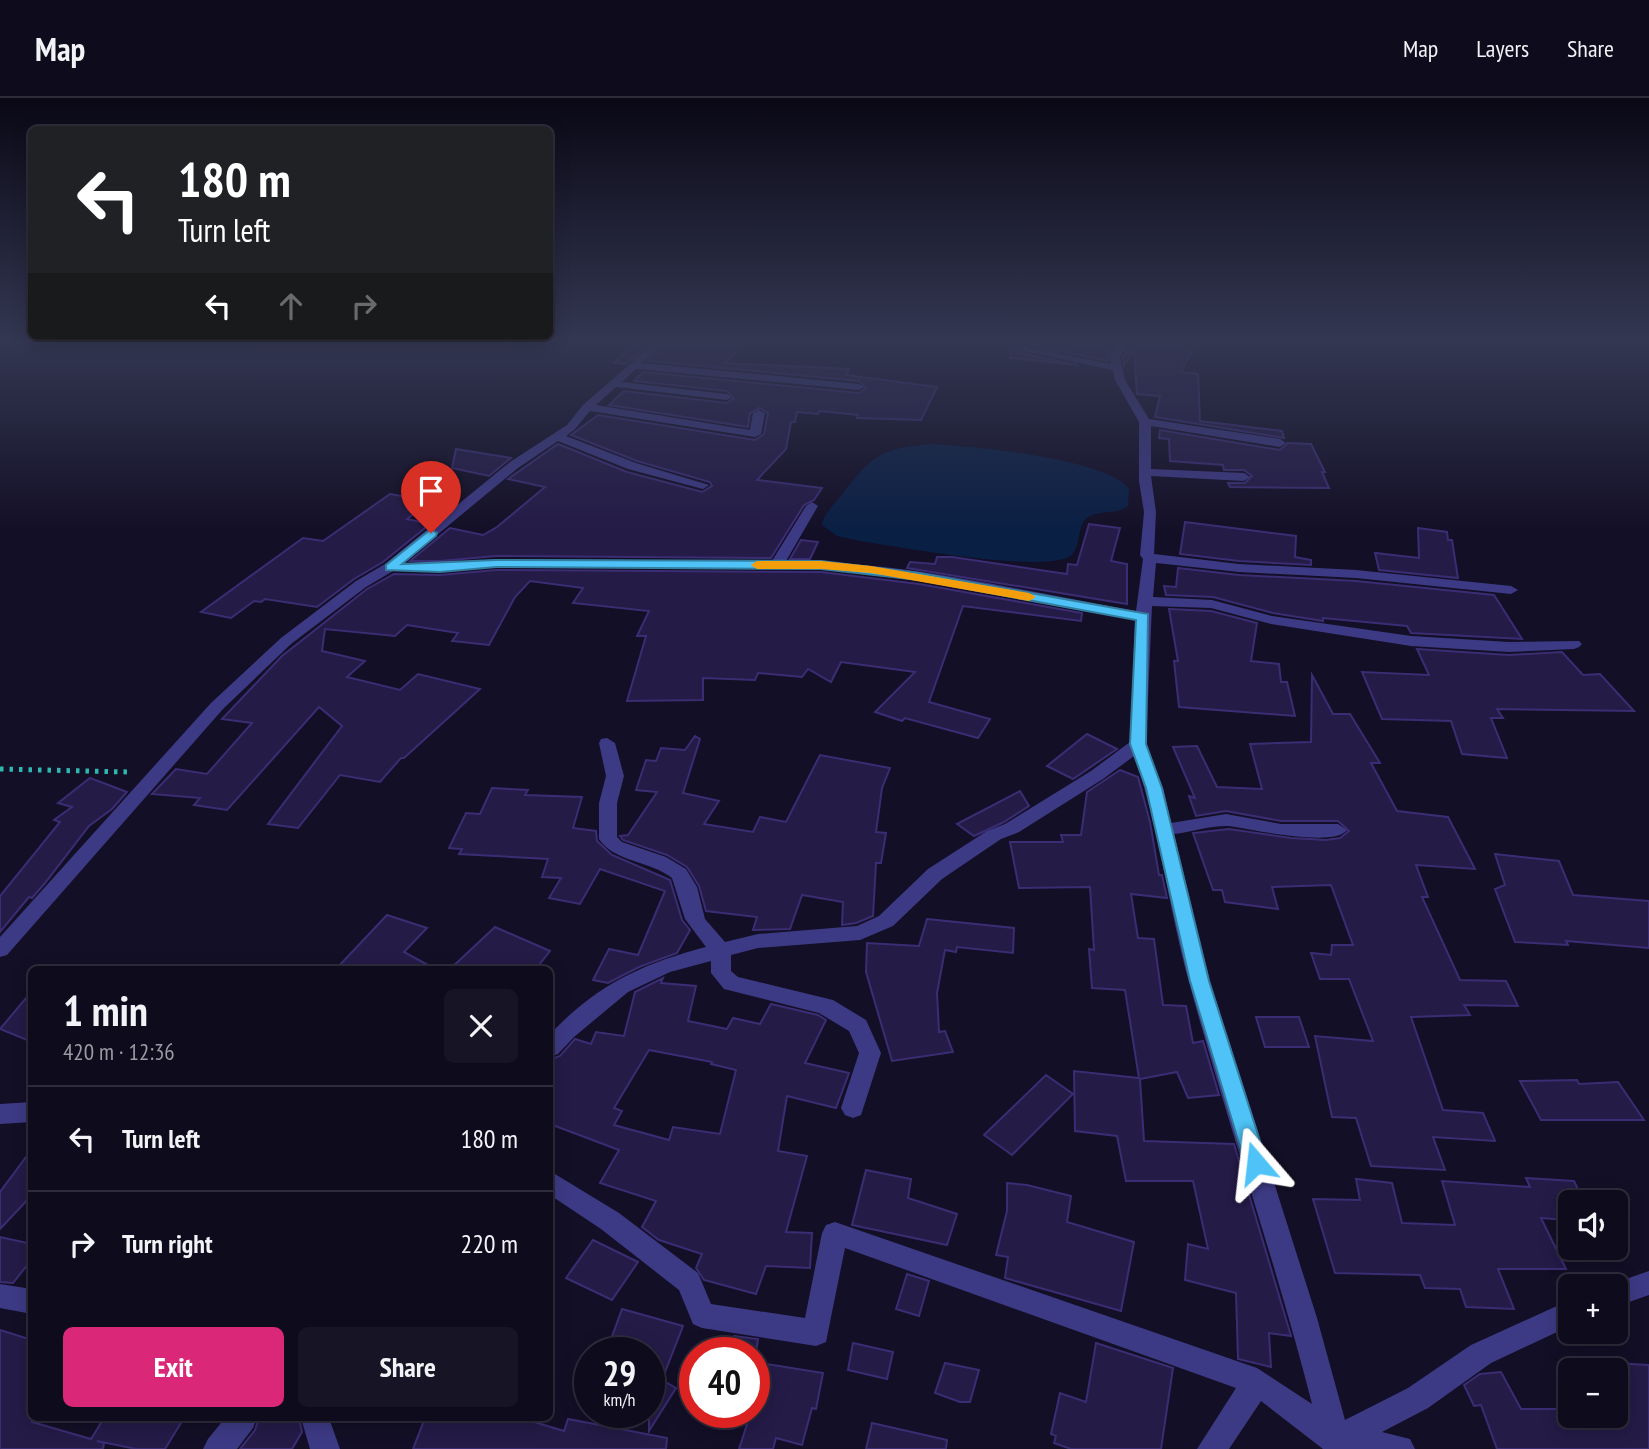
<!DOCTYPE html>
<meta charset="utf-8">
<style>
body{margin:0;font-family:"PT Sans Narrow",sans-serif;background:#171425;color:#f1f3f6;height:100vh;display:flex;flex-direction:column;font-size:26px;white-space:nowrap}
*{box-sizing:border-box;margin:0}
p{font-size:23px;color:#9b9ba3}
.icon{flex:none;width:38px;height:38px;fill:none;stroke:currentColor;stroke-width:2;stroke-linecap:round;stroke-linejoin:round}
.map{position:relative;flex:1;overflow:hidden}
.side{position:absolute;left:28px;top:868px;width:525px;height:455px;display:flex;flex-direction:column;background:#0e0b1c;border-radius:10px;box-shadow:0 4px 18px #0003,0 0 0 2px #2e2b3b}
.side>*{flex:none}
.hud{position:absolute;left:28px;top:28px;width:525px;height:214px;border-radius:10px;box-shadow:0 4px 18px #0003,0 0 0 2px #2e2b3b;background:#202124;color:#fff;overflow:hidden}
.fabs{position:absolute;left:1558px;top:1092px;display:grid;gap:14px}
.fabs a{display:grid;place-items:center;width:70px;height:70px;border-radius:10px;background:#0e0b1c;box-shadow:0 4px 18px #0003,0 0 0 2px #2e2b3b;font-size:35px}
.speed{position:absolute;left:574px;top:1239px;display:flex;gap:14px;font-size:35px;font-weight:700;text-align:center}
.speed>*{display:grid;place-content:center;width:91px;height:91px;border-radius:50%;background:#0e0b1c;box-shadow:0 4px 18px #0003,0 0 0 2px #2e2b3b;line-height:1}
.speed small{font-size:18px;font-weight:400}
.speed .limit{border:10px solid #d22;background:#fff;color:#111}
.pin{position:absolute;display:grid;place-items:center;width:60px;height:60px;color:#fff;margin:-72px -30px;border-radius:50% 50% 50% 0;rotate:-45deg;box-shadow:0 0 7px #0007}
.pin .icon{rotate:45deg}
.me{position:absolute;width:77px;margin:-38px;rotate:343deg;stroke-linejoin:round;filter:drop-shadow(0 0 5px #0008)}
.turn{display:flex;align-items:center;gap:24px;height:147px;padding:0 35px;font-size:32px}
.turn .icon{width:91px;height:91px;stroke-width:2.5}
.turn b{display:block;font-size:49px;line-height:60px}
.lanes{display:flex;align-items:center;height:66px;padding:0 35px;background:#0003;justify-content:center;gap:35px;direction:ltr}
.lanes .off{opacity:.35}
.round{display:grid;place-items:center;flex:none;width:74px;height:74px;border-radius:10px;background:#171425}
.head{display:flex;align-items:center;justify-content:space-between;height:119px;padding:0 35px}
h1{font-size:42px;font-weight:700;line-height:52px}
.action{display:flex;gap:14px;margin-top:auto;padding:14px 35px}
.action a{flex:1;height:80px;border-radius:10px;background:#db2777;color:#fff;font-size:28px;font-weight:700;line-height:80px;text-align:center}
.action a+a{background:#171425;color:#f1f3f6}
ul{padding:0;list-style:none}
li{display:flex;align-items:center;gap:21px;height:105px;padding:0 35px;border-top:2px solid #2e2b3b}
li div{flex:1}
li b{display:block;font-size:26px}
li em{font-style:normal}
header{display:flex;align-items:center;gap:42px;box-sizing:border-box;height:98px;padding:0 35px;background:#0e0b1c;border-bottom:2px solid #2e2b3b}
header strong{font-size:33px}
nav{display:flex;gap:38px;margin-inline-start:auto;font-size:24px}
.map>svg:first-child{display:block}
.water{fill:#0a1f44}
.building{fill:#241b47;stroke:#3b2d73;stroke-width:2;fill-rule:evenodd}
.lines{fill:none;stroke-linecap:round;stroke-linejoin:round}
.path{stroke:#2fb8b0;stroke-width:5;stroke-dasharray:3.5 6;stroke-linecap:butt}
.minor{fill:#3d3a85;fill-rule:evenodd}
.route{fill:#4fc3f7;stroke:#337fa1;stroke-width:2}
.slow{fill:#f59e0b}
</style>
<header>
<strong>Map</strong>
<nav><a>Map</a><a>Layers</a><a>Share</a></nav>
</header>
<div class="map">
<svg width="1649" height="1351" viewBox="0 0 1649 1351">
<rect width="100%" height="100%" fill="#130f26"/>
<path class="water" d="M 930,346 C 970,348 1107,360 1129,391 L 1128,408 C 1116,418 1099,411 1087,420 C 1076,428 1082,450 1070,458 C 1045,476 892,448 855,442 L 837,438 L 822,427 C 823,417 833,408 839,400 C 872,359 877,351 930,346 Z"/>
<g class="building">
<polygon points="636,245 651,245 626,266 614,265"/>
<polygon points="666,245 709,245 742,249 724,265 849,271 846,277 937,289 921,322 857,320 858,317 820,313 818,316 797,314 795,324 791,324 786,351 757,382 822,390 814,402 804,407 771,460 496,458 440,463 410,463 450,430 483,437 497,429 545,389 508,381 558,346 627,374 702,394 712,388 710,384 637,363 571,337 598,317 755,342 764,336 768,315 760,310 750,315 748,329 609,307 624,293 727,305 734,300 727,293 634,283 643,274 859,295 866,290 859,283 648,263"/>
<polygon points="1011,245 1116,245 1108,258 1108,263 1025,246 1016,251 1018,255 1078,267 1010,260"/>
<polygon points="1132,245 1196,245 1181,274 1198,276 1200,323 1282,333 1284,340 1155,319 1160,298 1137,296 1134,253 1124,267 1123,260"/>
<polygon points="1160,332 1280,352 1288,345 1311,346 1325,374 1322,374 1329,390 1230,389 1228,385 1245,385 1252,378 1244,372 1224,372 1223,367 1170,363 1169,341 1159,340"/>
<polygon points="456,351 511,360 489,378 452,370"/>
<polygon points="390,396 430,403 407,421 430,426 383,464 354,481 317,509 265,501 261,504 254,503 231,520 201,514 303,440 323,443"/>
<polygon points="1185,424 1296,438 1295,459 1311,462 1311,467 1239,463 1180,456"/>
<polygon points="1089,426 1120,430 1111,463 1127,466 1127,506 907,470 910,464 935,466 937,459 952,459 1067,476 1068,466 1077,467"/>
<polygon points="1418,430 1447,434 1448,442 1452,442 1458,480 1379,472 1375,455 1419,460"/>
<polygon points="801,442 818,444 810,461 790,461"/>
<polygon points="1178,470 1239,477 1356,483 1494,497 1522,541 1411,535 1407,528 1323,520 1323,523 1273,515 1213,499 1166,497 1164,488 1176,489"/>
<polygon points="496,472 821,474 919,486 1082,515 1081,523 963,508 929,604 990,621 978,640 905,620 902,623 875,614 915,574 841,564 831,584 808,571 802,579 758,575 755,582 703,580 703,602 627,603 646,538 637,538 649,513 573,505 583,490 530,483 515,499 489,547 452,543 458,535 407,527 395,538 325,531 322,553 365,563 347,579 400,592 418,576 480,591 404,660 401,660 380,684 340,677 298,730 268,726 342,628 319,609 227,712 194,707 200,700 152,696 176,671 207,676 252,625 222,621 282,558 367,491 394,476 440,477"/>
<polygon points="1169,511 1211,513 1257,525 1251,563 1279,566 1281,584 1287,584 1295,618 1179,609 1174,563 1178,563"/>
<polygon points="1417,551 1509,557 1562,554 1583,577 1600,576 1634,613 1497,611 1503,620 1491,620 1507,660 1462,656 1451,623 1382,621 1362,574 1429,577"/>
<polygon points="1312,577 1333,616 1350,616 1380,665 1371,665 1397,713 1448,719 1475,771 1416,767 1428,799 1422,799 1460,882 1506,883 1518,908 1464,907 1470,917 1411,919 1443,1012 1483,1015 1495,1043 1433,1039 1445,1072 1371,1068 1356,1020 1332,1019 1315,938 1373,943 1349,881 1320,881 1311,855 1331,857 1332,847 1353,847 1331,787 1272,789 1278,811 1225,804 1222,792 1213,792 1193,735 1229,731 1291,740 1326,742 1340,740 1349,733 1338,723 1281,723 1226,713 1196,718 1189,698 1195,700 1173,649 1197,648 1217,689 1262,691 1250,646 1311,644"/>
<polygon points="1087,636 1117,651 1073,681 1047,668"/>
<polygon points="695,638 700,641 683,695 719,703 704,726 753,734 760,719 786,724 820,657 890,670 882,690 876,734 886,735 881,765 876,765 873,818 856,825 842,827 843,804 802,797 790,831 753,832 757,819 706,813 699,788 687,769 667,757 623,742 620,738 628,737 657,694 636,692 646,662 656,663 661,650 685,652"/>
<polygon points="1120,672 1138,679 1150,724 1159,777 1162,777 1167,800 1131,796 1138,840 1154,841 1163,907 1186,908 1193,945 1203,943 1219,997 1188,1000 1177,974 1140,981 1144,1043 1234,1046 1291,1238 1269,1235 1271,1269 1238,1261 1236,1195 1185,1182 1188,1146 1208,1151 1193,1083 1126,1083 1117,1038 1075,1033 1074,973 1139,980 1125,892 1092,890 1089,851 1094,852 1090,789 1019,790 1010,744 1063,744 1061,737 1081,737 1087,694"/>
<polygon points="90,680 127,694 112,711 89,728 45,785 32,800 29,799 0,834 0,798 60,724 54,722 72,709 58,705"/>
<polygon points="492,690 528,692 525,697 582,699 573,730 596,733 597,743 612,757 670,782 682,822 690,832 677,855 639,869 608,885 593,882 609,851 638,857 665,793 600,771 580,806 549,800 561,780 542,779 548,761 459,756 462,751 449,750 466,715 480,716"/>
<polygon points="1020,693 1029,708 1004,724 974,738 957,726"/>
<polygon points="1495,756 1559,763 1573,797 1649,803 1649,850 1566,843 1568,847 1515,844 1495,791 1505,787"/>
<polygon points="387,817 427,830 404,854 437,872 335,872"/>
<polygon points="927,821 1014,830 1013,855 957,849 956,854 945,852 937,895 939,934 945,933 953,954 892,963 866,874 867,845 919,848"/>
<polygon points="495,829 550,853 535,872 449,872"/>
<path d="M 663,880 L 661,885 L 696,888 L 688,923 L 727,931 L 733,920 L 760,926 L 771,906 L 818,917 L 826,922 L 805,965 L 849,975 L 836,1010 L 787,998 L 778,1053 L 807,1058 L 786,1134 L 812,1135 L 810,1170 L 766,1168 L 756,1196 L 704,1182 L 696,1170 L 702,1156 L 659,1142 L 642,1129 L 656,1103 L 600,1085 L 619,1052 L 550,1026 L 550,966 L 554,960 L 560,958 L 575,941 L 591,946 L 596,934 L 624,938 L 635,894 ZM 649,952 L 712,964 L 711,966 L 736,972 L 720,1036 L 673,1029 L 669,1042 L 614,1027 L 622,1013 L 614,1010 Z"/>
<polygon points="32,893 32,944 0,931"/>
<polygon points="1256,919 1299,919 1309,949 1265,949"/>
<polygon points="1046,977 1073,996 1012,1057 984,1037"/>
<polygon points="1577,982 1579,986 1618,984 1644,1022 1541,1022 1520,983"/>
<polygon points="32,1051 32,1097 0,1131 0,1094"/>
<polygon points="866,1072 911,1081 908,1100 957,1116 947,1147 852,1127"/>
<polygon points="1526,1080 1574,1083 1584,1104 1570,1104 1570,1122 1541,1120 1566,1171 1498,1171 1514,1211 1466,1209 1460,1191 1425,1190 1420,1177 1335,1175 1313,1101 1360,1102 1356,1081 1392,1085 1402,1125 1455,1127 1442,1083 1530,1089"/>
<polygon points="1007,1085 1027,1087 1071,1098 1067,1124 1134,1144 1121,1213 1005,1180 1008,1159 996,1157 1007,1113"/>
<polygon points="0,1139 32,1146 32,1161 13,1185 0,1184"/>
<polygon points="593,1142 638,1164 612,1202 566,1180"/>
<polygon points="907,1176 929,1183 919,1218 896,1211"/>
<polygon points="622,1211 683,1228 662,1282 676,1290 649,1333 649,1255 606,1255"/>
<polygon points="0,1232 32,1242 32,1324 91,1341 104,1320 184,1320 165,1351 136,1351 97,1343 104,1345 103,1351 0,1351"/>
<polygon points="734,1238 758,1241 756,1255 732,1255"/>
<polygon points="853,1245 893,1254 887,1281 848,1272"/>
<polygon points="1096,1245 1173,1270 1161,1351 1071,1351 1054,1345 1056,1338 1051,1336 1060,1295 1086,1304"/>
<polygon points="754,1264 823,1275 816,1311 812,1310 802,1347 776,1340 773,1351 739,1351 751,1314 754,1314"/>
<polygon points="945,1265 979,1272 970,1304 960,1304 935,1295"/>
<polygon points="1615,1265 1649,1267 1649,1351 1497,1351 1481,1307 1474,1308 1464,1287 1480,1276 1501,1274 1521,1311 1570,1311 1570,1318 1615,1318"/>
<polygon points="259,1320 299,1320 302,1334 292,1351 240,1351 255,1332"/>
<polygon points="425,1320 521,1320 564,1333 568,1321 667,1340 666,1351 413,1351"/>
<polygon points="872,1325 947,1342 946,1351 866,1351"/>
</g>
<g class="lines">
<polyline class="path" points="0,671 129,674"/>
<g class="minor">
<path d="M 654,245 L 664,245 L 642,265 L 859,286 L 864,289 L 859,292 L 636,271 L 622,284 L 727,296 L 732,299 L 727,302 L 616,289 L 596,307 L 750,332 L 753,315 L 759,312 L 765,315 L 761,336 L 755,339 L 590,313 L 575,331 L 566,338 L 636,365 L 709,387 L 703,391 L 628,371 L 558,343 L 518,370 L 403,465 L 440,466 L 496,461 L 772,463 L 806,408 L 812,404 L 818,408 L 786,463 C 903,463 1021,493 1136,513 L 1143,461 L 1140,457 L 1144,414 L 1139,383 L 1139,324 L 1115,282 L 1113,272 L 1019,252 L 1024,249 L 1111,266 L 1110,259 L 1119,245 L 1129,245 L 1120,259 L 1125,282 L 1149,321 L 1280,341 L 1286,345 L 1280,349 L 1151,328 L 1151,371 L 1244,375 L 1250,379 L 1244,383 L 1151,378 L 1156,414 L 1154,456 L 1239,466 L 1356,472 L 1511,488 L 1518,492 L 1511,496 L 1356,480 L 1239,474 L 1156,465 L 1153,499 L 1212,502 L 1272,518 L 1411,538 L 1509,544 L 1579,543 L 1582,546 L 1579,549 L 1574,551 L 1509,554 L 1411,548 L 1271,526 L 1211,510 L 1152,508 L 1146,646 L 1163,690 L 1171,725 L 1226,716 L 1281,726 L 1338,726 L 1347,732 C 1334,750 1250,731 1229,728 C 1212,727 1191,734 1174,736 L 1210,883 L 1317,1220 L 1345,1322 L 1408,1290 L 1471,1247 L 1570,1202 L 1570,1228 L 1491,1265 L 1428,1310 L 1382,1334 L 1410,1341 L 1415,1351 L 1323,1351 L 1261,1303 L 1229,1351 L 1197,1351 L 1236,1290 L 845,1150 L 826,1244 L 816,1248 L 702,1230 L 693,1226 L 679,1192 L 601,1131 L 550,1097 L 550,1073 L 619,1115 L 698,1175 L 711,1206 L 805,1220 L 822,1135 L 826,1127 L 835,1124 L 1257,1270 L 1312,1306 C 1276,1164 1227,1025 1189,884 C 1168,808 1160,731 1134,658 L 1103,681 L 1019,734 L 1001,741 L 942,781 L 893,828 L 860,842 L 758,850 L 731,857 L 731,873 L 738,879 L 833,902 L 866,922 L 881,955 L 861,1017 L 853,1020 L 845,1017 L 841,1010 L 859,955 L 849,933 L 819,915 L 724,891 L 711,875 L 711,863 L 670,874 L 628,894 L 574,939 L 558,956 L 550,959 L 550,936 C 597,887 641,866 706,849 L 685,821 L 672,780 C 651,763 614,764 599,741 L 599,705 L 606,678 L 599,645 L 601,641 L 607,640 L 615,645 L 624,678 L 617,705 L 617,739 L 622,744 L 666,759 L 686,771 L 697,789 L 705,821 L 725,844 L 758,836 L 857,828 L 879,818 L 928,771 L 987,733 L 1005,726 L 1091,673 L 1130,644 L 1135,522 L 919,483 L 821,471 L 496,469 L 440,474 L 393,473 L 366,489 L 291,546 L 223,611 L 7,857 L 0,859 L 0,839 L 211,605 L 281,540 L 356,483 L 385,466 L 510,364 L 567,327 L 583,307 Z"/>
<polygon points="32,1004 32,1024 0,1026 0,1006"/>
<polygon points="1649,1173 1649,1197 1615,1209 1615,1188 1606,1188"/>
<polygon points="0,1186 32,1191 32,1216 0,1210"/>
<polygon points="225,1320 257,1320 253,1330 237,1351 203,1351 208,1341"/>
<polygon points="301,1320 329,1320 340,1351 310,1351"/>
</g>
</g>
<linearGradient id="sky" x2="0" y2="1"><stop stop-color="#0a0815"/><stop offset="0.56" stop-color="#333752"/><stop offset="1" stop-color="#333752" stop-opacity="0"/></linearGradient>
<rect width="1649" height="434" fill="url(#sky)"/>
<polygon class="route" points="431,431 437,435 436,438 402,466 496,462 821,463 919,475 1148,516 1146,646 1162,690 1209,883 1267,1065 1264,1071 1256,1074 1248,1071 1245,1065 1190,883 1146,690 1130,646 1136,522 919,482 821,471 496,469 440,474 386,472 386,467"/>
<polygon class="slow" points="821,463 871,468 1029,495 1036,499 1029,503 871,475 821,471 757,471 751,467 757,463"/>
</svg>
<div class="fabs">
<a><svg class="icon" aria-label="sound" viewBox="0 0 24 24"><path d="M4 9h4l5-4v14l-5-4H4zM17 9q2 3 0 6"/></svg></a>
<a>+</a>
<a>−</a>
</div>
<div class="speed"><div>29<small>km/h</small></div><div class="limit">40</div></div>
<div class="pin" style="left:431px;top:435px;background:#d93025"><svg class="icon" aria-label="arrive" viewBox="0 0 24 24"><path d="M6 21V4h12l-3 4 3 4H6"/></svg></div>
<svg class="me" style="left:1256px;top:1065px" viewBox="-20 -20 40 40"><path d="M0-17L14 15 0 8-14 15z" fill="#4fc3f7" stroke="#fff" stroke-width="4"/></svg>
<div class="hud">
<div class="turn"><svg class="icon" aria-label="left" viewBox="0 0 24 24"><path d="M17 20v-9H6M10 6l-5 5 5 5"/></svg><div><b>180 m</b>Turn left</div></div>
<div class="lanes"><svg class="icon" aria-label="left" viewBox="0 0 24 24"><path d="M17 20v-9H6M10 6l-5 5 5 5"/></svg><svg class="icon off" aria-label="ahead" viewBox="0 0 24 24"><path d="M12 20V5M6 11l6-6 6 6"/></svg><svg class="icon off" aria-label="right" viewBox="0 0 24 24"><path d="M7 20v-9h11M14 6l5 5-5 5"/></svg></div>
</div>
<section class="side">
<div class="head"><div><h1>1 min</h1><p>420 m · 12:36</p></div><a class="round"><svg class="icon" aria-label="close" viewBox="0 0 24 24"><path d="M6 6l12 12M18 6L6 18"/></svg></a></div>
<ul>
<li><svg class="icon" aria-label="left" viewBox="0 0 24 24"><path d="M17 20v-9H6M10 6l-5 5 5 5"/></svg><div><b>Turn left</b></div><em>180 m</em></li>
<li><svg class="icon" aria-label="right" viewBox="0 0 24 24"><path d="M7 20v-9h11M14 6l5 5-5 5"/></svg><div><b>Turn right</b></div><em>220 m</em></li>
</ul>
<div class="action"><a>Exit</a><a>Share</a></div>
</section>
</div>
